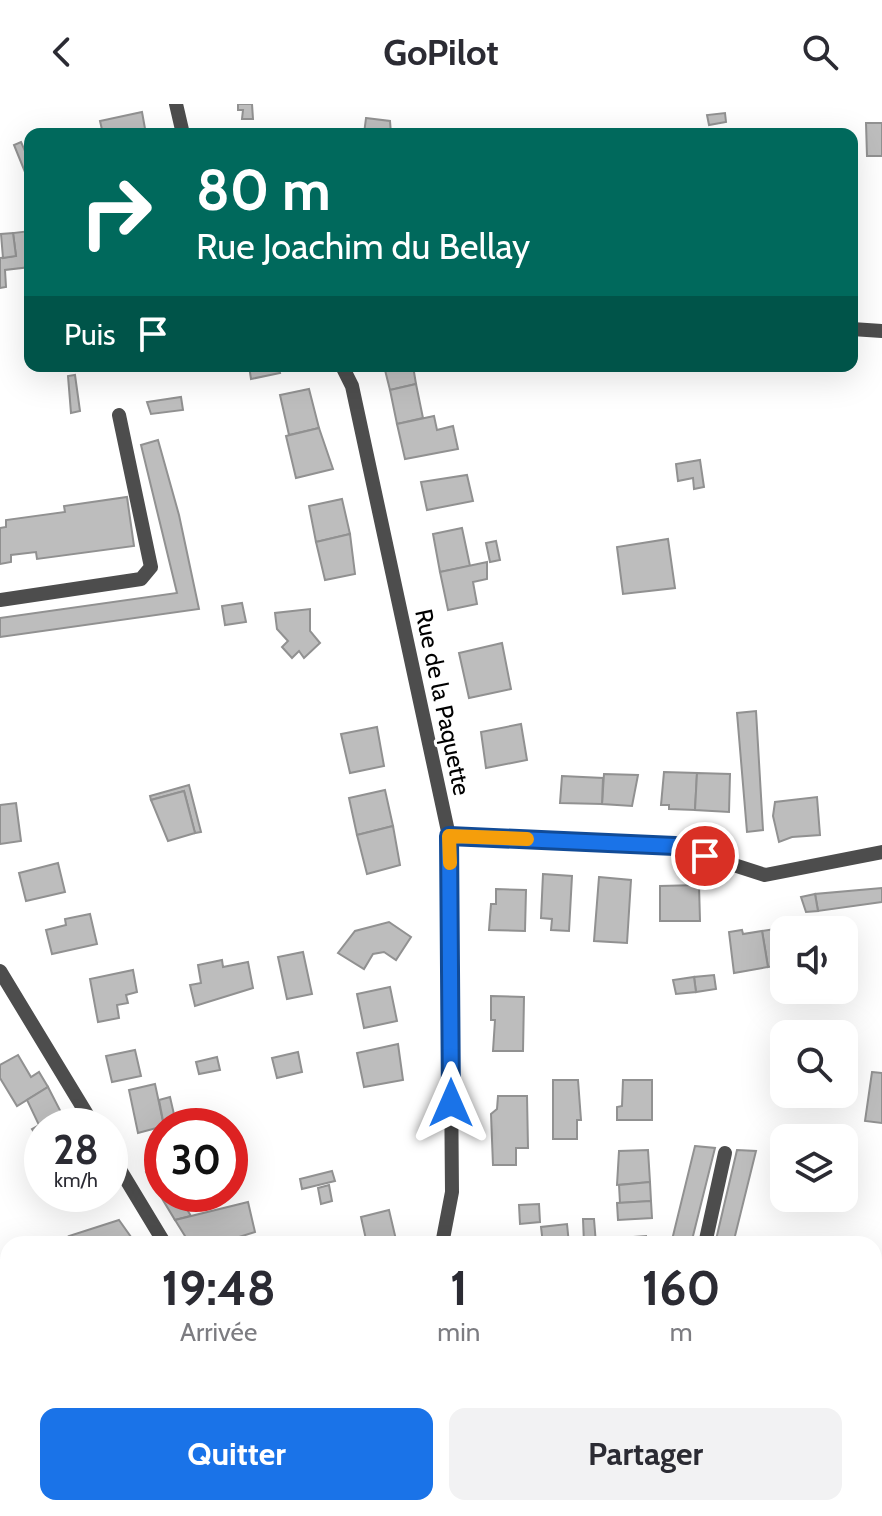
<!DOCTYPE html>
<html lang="fr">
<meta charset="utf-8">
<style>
body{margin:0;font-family:Cabin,sans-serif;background:#f2f2f3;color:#2b2b33;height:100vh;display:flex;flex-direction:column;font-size:30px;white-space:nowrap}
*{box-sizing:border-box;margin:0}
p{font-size:26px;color:#7c7c81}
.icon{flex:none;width:44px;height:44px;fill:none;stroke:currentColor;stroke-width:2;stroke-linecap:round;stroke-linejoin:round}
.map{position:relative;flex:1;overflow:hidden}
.sheet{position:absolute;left:0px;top:1132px;width:882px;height:280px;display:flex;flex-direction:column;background:#fff;border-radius:24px 24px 0 0;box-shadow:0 8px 32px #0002}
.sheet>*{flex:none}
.hud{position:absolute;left:24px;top:24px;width:834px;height:244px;border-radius:16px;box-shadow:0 8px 32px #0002;background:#00695c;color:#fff;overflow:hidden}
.fabs{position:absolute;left:770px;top:812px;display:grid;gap:16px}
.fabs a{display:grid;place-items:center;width:88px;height:88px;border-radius:16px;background:#fff;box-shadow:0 8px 32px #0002;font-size:40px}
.speed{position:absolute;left:24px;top:1004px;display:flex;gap:16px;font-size:40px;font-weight:700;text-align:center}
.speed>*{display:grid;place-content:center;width:104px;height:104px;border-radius:50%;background:#fff;box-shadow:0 8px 32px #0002;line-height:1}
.speed small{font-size:20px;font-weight:400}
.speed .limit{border:12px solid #d22;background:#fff;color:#111}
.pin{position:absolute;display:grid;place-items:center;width:68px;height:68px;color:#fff;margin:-34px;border:4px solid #fff;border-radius:50%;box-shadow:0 2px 8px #0007}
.me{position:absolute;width:88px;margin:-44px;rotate:0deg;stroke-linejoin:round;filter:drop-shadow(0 0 6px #0008)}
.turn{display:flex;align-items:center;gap:28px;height:168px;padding:0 40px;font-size:36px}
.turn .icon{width:104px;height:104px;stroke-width:2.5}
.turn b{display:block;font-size:56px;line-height:68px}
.then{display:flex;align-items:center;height:76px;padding:0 40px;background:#0003;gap:16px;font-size:30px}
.eta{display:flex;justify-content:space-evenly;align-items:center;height:136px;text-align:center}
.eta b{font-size:48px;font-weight:800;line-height:56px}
.action{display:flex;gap:16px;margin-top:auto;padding:16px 40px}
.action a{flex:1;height:92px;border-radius:16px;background:#1a73e8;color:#fff;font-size:32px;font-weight:800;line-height:92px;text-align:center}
.action a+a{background:#f2f2f3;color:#2b2b33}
header{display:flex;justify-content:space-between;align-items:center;height:104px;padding:0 40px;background:#fff;font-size:36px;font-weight:800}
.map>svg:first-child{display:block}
.building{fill:#bdbdbd;stroke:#919191;stroke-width:2}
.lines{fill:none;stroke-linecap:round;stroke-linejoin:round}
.minor{stroke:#4d4d4d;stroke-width:14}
.route-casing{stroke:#114b97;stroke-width:20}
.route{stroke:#1a73e8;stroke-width:14}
.slow{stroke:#f59e0b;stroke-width:14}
.labels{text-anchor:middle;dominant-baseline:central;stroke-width:6;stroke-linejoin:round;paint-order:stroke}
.street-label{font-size:24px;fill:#000;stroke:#fff}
</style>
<header><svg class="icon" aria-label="back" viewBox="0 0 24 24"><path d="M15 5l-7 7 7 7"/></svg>GoPilot<svg class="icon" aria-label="search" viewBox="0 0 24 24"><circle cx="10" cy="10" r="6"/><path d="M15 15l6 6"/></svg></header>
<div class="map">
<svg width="882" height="1412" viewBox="0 0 882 1412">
<rect width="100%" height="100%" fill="#fff"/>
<g class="building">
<polygon points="238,0 252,0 253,15 242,15 243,6 238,6"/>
<polygon points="142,8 146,30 103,30 100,17"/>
<polygon points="725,9 726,18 709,21 707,11"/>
<polygon points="366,14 390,17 391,30 364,30"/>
<polygon points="866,19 882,19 882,52 867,52"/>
<polygon points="21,38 30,58 30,67 25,68 14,41"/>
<polygon points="30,127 30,163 5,166 6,183 0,184 0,154 16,152 13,129"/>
<polygon points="13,129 16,152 3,154 1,130"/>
<polygon points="249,262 278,262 280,269 251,275"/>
<polygon points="384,262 413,262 416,280 390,286"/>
<polygon points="75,271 80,307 71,309 68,272"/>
<polygon points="416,280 423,314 397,320 390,286"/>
<polygon points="309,285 319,324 289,331 280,291"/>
<polygon points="181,293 183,306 151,310 147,298"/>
<polygon points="434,312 437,326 453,322 458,345 405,355 397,320"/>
<polygon points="319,324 333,365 296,374 286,332"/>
<polygon points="158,336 179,411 199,505 0,533 0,514 177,489 141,341"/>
<polygon points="700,356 704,383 694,385 693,374 678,377 676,360"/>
<polygon points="467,371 473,397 427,406 421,378"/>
<polygon points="127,393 134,442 37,455 36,448 11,451 11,458 0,460 0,424 6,423 6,416 65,408 64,402"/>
<polygon points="342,395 350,430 316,438 309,402"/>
<polygon points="462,424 470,462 440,468 433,430"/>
<polygon points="350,430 355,470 325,476 316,438"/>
<polygon points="668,435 675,484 623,490 617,443"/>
<polygon points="496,437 500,456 490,458 486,439"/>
<polygon points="487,458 487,475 473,478 477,500 448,506 440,468"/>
<polygon points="242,499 246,518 225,521 222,502"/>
<polygon points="310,505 310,527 320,539 304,554 299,547 292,554 282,543 288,537 277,525 275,509"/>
<polygon points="502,539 511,585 469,594 459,549"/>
<polygon points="756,607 763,726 747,728 737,609"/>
<polygon points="521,620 527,656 486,664 481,628"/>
<polygon points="377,623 384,662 350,669 341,630"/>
<polygon points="664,668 697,669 695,706 669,705 669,701 661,701"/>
<polygon points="697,669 730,670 729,708 695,706"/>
<polygon points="604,670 638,671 632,702 602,700"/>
<polygon points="562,672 603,674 602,700 560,699"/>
<polygon points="189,681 201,728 195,729 184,687 151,696 150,692"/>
<polygon points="385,686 393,722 357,731 349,694"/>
<polygon points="184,687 195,729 168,737 151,696"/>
<polygon points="817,693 820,731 792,733 779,738 773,712 775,698"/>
<polygon points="16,699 21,737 0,740 0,701"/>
<polygon points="393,722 400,761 367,770 357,731"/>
<polygon points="58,759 65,788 26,797 19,769"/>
<polygon points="543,770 572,772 569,827 551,826 552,815 541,814"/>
<polygon points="599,773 631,776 627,839 594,837"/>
<polygon points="699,781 700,817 660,817 660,782"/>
<polygon points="882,784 882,798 818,807 815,790"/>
<polygon points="496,785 526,786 525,827 489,826 491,800 496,800"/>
<polygon points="815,790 818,807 806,808 801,793"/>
<polygon points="90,810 97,840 52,850 46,826 66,821 65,815"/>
<polygon points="796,817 797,826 784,826 784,860 768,863 762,827 782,824 782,819"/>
<polygon points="389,818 411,833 396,856 384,848 373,850 364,865 338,849 355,827"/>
<polygon points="742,826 743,830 762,827 768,863 734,869 729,828"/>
<polygon points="303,848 312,890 287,895 278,853"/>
<polygon points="222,856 223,863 248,858 253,884 195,902 190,881 201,879 198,861"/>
<polygon points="133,866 137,888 126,891 128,899 117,901 119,914 98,918 90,875"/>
<polygon points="714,871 716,885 696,888 694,873"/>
<polygon points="694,873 696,888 676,890 673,876"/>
<polygon points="390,883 397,917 364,924 357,890"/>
<polygon points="491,892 524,893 523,947 493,947 495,916 491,916"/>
<polygon points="398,940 403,976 364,983 357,949"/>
<polygon points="135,946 141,972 112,978 106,952"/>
<polygon points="298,948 302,968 277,974 272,954"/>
<polygon points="18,951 31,973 39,968 48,983 17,1002 0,974 0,961"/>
<polygon points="217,953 220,966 199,970 196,958"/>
<polygon points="872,968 882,969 882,1019 865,1017"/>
<polygon points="553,976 578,976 581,1016 577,1016 577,1035 553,1035"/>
<polygon points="623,976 652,976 652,1016 617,1016 617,1003 622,1002"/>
<polygon points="155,980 164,1022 138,1029 129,986"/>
<polygon points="48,983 65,1016 55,1022 42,1022 42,1029 36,1031 32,1025 39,1021 27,996"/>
<polygon points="498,992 527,992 528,1044 516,1044 516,1061 493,1061 491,1010 497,1005"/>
<polygon points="170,993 176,1019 164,1022 159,996"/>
<polygon points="695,1042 715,1044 691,1140 671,1140"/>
<polygon points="648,1046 650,1078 617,1081 619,1047"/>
<polygon points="737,1046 756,1047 733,1140 715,1140"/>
<polygon points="162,1057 162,1090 186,1090 180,1094 191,1112 175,1116 146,1068"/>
<polygon points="332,1067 335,1077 302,1085 300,1075"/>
<polygon points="650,1078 651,1097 620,1099 619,1081"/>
<polygon points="329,1081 332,1097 321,1100 318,1084"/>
<polygon points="651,1097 652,1114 618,1116 617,1099"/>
<polygon points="248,1098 255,1128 217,1140 190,1140 175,1116"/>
<polygon points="539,1100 540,1118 520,1120 519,1101"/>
<polygon points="389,1106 397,1140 367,1140 361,1113"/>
<polygon points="583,1115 594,1115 596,1140 584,1140"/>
<polygon points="119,1116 136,1140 74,1140 69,1132"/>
<polygon points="567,1120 569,1140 543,1140 541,1123"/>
<polygon points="646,1132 646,1140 620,1140 620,1134"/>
<polygon points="874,1167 882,1167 882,1214 874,1213"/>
<polygon points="874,1251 882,1252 882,1286 874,1286"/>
<polygon points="874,1286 882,1286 882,1410 770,1404 874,1404"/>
<polygon points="227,1404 258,1404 242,1412 232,1412"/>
<polygon points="651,1404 677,1404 683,1405 681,1412 649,1412"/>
<polygon points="770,1404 819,1407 819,1412 770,1412"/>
</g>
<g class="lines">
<g class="minor">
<polyline points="176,0 183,30"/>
<polyline points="852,225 882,227"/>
<polyline points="342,262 352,282 449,732 452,1088 442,1140"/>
<polyline points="0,496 141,475 151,463 119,311"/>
<polyline points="449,732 675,742 765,771 882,748"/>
<polyline points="0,867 94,1022"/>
<polyline points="110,1049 165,1140"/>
<polyline points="705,1140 725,1049"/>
<polyline points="325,1404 330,1412"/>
</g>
</g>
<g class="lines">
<g class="route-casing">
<polyline id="route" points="451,999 449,732 675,742 705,752"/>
</g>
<use href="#route" class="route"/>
<polyline class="slow" points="450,759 449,732 527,735"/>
</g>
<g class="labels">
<g class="street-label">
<text transform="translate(443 598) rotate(78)">Rue de la Paquette</text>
</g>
</g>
</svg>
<div class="fabs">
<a><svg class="icon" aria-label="sound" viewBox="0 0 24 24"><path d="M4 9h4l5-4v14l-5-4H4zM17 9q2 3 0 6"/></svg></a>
<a><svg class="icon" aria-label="search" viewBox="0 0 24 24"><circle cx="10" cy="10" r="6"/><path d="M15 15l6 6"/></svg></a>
<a><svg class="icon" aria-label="layers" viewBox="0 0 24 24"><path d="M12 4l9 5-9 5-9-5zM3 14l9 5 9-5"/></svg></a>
</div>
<div class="speed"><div>28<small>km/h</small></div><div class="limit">30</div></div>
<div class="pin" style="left:705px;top:752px;background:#d93025"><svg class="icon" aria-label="arrive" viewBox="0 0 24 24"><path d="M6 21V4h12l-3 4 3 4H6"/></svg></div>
<svg class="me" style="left:451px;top:999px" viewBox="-20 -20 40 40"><path d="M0-17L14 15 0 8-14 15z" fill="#1a73e8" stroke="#fff" stroke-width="4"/></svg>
<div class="hud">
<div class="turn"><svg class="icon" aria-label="right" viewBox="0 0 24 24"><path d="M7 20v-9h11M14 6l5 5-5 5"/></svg><div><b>80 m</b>Rue Joachim du Bellay</div></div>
<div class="then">Puis<svg class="icon" aria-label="arrive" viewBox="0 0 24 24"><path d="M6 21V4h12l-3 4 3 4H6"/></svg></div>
</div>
<section class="sheet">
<div class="eta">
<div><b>19:48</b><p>Arrivée</p></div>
<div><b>1</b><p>min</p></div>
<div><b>160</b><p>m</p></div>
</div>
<div class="action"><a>Quitter</a><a>Partager</a></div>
</section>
</div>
